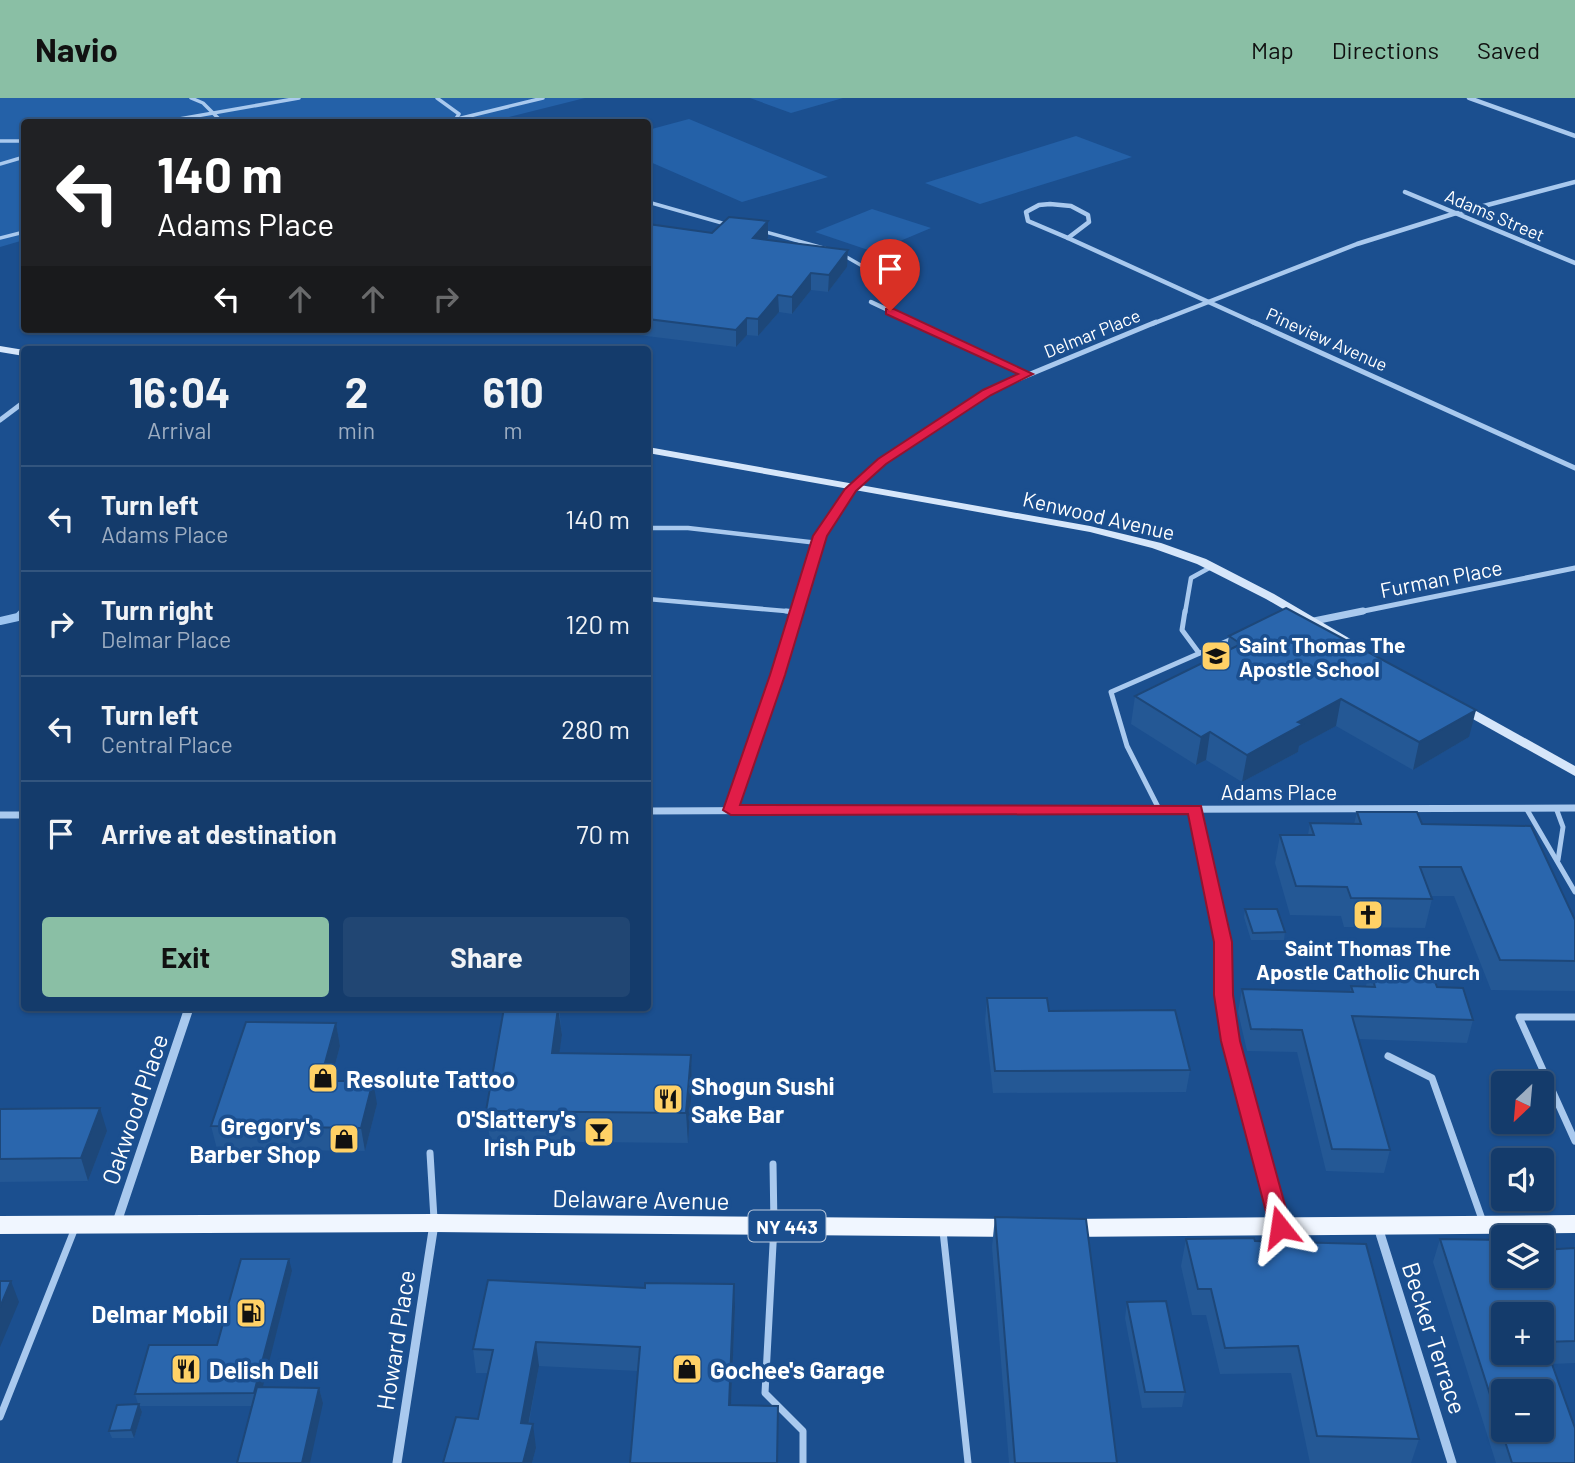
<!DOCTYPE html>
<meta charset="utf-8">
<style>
body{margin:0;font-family:Barlow,sans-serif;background:#214673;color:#f1f3f6;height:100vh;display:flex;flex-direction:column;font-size:26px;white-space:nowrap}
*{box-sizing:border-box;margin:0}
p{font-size:23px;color:#9dadc1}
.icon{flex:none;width:38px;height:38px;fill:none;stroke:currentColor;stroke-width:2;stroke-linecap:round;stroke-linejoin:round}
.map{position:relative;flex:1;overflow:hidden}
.sheet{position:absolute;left:21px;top:248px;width:630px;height:665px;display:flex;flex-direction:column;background:#143b6b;border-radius:7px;box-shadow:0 2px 5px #0004,0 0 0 2px #33557e}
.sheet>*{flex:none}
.top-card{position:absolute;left:21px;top:21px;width:630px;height:214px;border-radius:7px;box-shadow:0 2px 5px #0004,0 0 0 2px #33557e;background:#202124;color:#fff;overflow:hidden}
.needle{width:46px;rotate:206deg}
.fabs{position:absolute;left:1491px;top:973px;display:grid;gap:14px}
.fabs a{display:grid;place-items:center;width:63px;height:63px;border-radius:7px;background:#143b6b;box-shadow:0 2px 5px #0004,0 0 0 2px #33557e;font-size:35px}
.pin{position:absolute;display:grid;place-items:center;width:60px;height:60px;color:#fff;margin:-72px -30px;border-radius:50% 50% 50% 0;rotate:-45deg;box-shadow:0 0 7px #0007}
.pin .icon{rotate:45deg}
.me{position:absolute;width:77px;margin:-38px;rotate:345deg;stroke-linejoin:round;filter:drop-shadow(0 0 5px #0008)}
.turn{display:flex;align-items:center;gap:24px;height:147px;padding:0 21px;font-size:32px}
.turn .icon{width:91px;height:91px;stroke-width:2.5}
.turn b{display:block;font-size:49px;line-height:60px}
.lanes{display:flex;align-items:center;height:66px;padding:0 21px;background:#0003;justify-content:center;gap:35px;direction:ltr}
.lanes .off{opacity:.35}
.eta{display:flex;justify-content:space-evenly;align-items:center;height:119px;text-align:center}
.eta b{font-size:42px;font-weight:700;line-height:49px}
.cta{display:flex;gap:14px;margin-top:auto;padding:14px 21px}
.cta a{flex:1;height:80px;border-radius:7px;background:#8abfa5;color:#111;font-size:28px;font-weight:700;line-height:80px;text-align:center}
.cta a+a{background:#214673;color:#f1f3f6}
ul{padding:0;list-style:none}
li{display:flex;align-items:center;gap:21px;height:105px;padding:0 21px;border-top:2px solid #33557e}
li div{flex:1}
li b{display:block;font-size:26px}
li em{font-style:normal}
header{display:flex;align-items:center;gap:42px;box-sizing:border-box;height:98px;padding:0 35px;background:#8abfa5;color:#111}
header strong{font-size:33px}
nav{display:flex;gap:38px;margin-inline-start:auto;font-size:24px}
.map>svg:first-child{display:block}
.green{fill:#2461a8}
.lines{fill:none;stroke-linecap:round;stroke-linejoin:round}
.stream{stroke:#9cc4f0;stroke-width:8}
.lane-far3{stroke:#a9c9ee;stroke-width:3.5}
.lane-far2{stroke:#a9c9ee;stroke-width:4.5}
.lane-far1{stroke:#a9c9ee;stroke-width:5}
.lane{stroke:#a9c9ee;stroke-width:7}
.street-far3{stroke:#a9c9ee;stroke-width:4.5}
.street-far2{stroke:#a9c9ee;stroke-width:5}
.street-far1{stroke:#a9c9ee;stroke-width:7}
.street{stroke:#a9c9ee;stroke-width:9}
.secondary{fill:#d6e6fa;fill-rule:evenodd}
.primary{fill:#f0f6ff;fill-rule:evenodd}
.wall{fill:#245895}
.shaded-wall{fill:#1d4779}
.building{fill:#2a66ad;stroke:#1d4779;stroke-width:2;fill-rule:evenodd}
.route{fill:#e11d48;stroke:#92132f;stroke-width:2}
.labels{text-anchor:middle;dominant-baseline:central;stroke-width:7;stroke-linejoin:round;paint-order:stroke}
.far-street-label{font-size:18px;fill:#fff;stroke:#1b4f8f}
.shield{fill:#1b4f8f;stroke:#bbcadd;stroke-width:2}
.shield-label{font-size:19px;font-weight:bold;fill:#fff}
.street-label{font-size:21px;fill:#fff;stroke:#1b4f8f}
.poi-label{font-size:21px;font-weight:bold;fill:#fff;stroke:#1b4f8f;text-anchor:start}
.near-poi-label{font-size:24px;font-weight:bold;fill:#fff;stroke:#1b4f8f;text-anchor:start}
.near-street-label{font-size:24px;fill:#fff;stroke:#1b4f8f}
</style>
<header>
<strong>Navio</strong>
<nav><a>Map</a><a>Directions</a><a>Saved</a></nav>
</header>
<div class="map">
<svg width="1575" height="1365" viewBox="0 0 1575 1365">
<rect width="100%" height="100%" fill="#1b4f8f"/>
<g class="green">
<polygon points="0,0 585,0 489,24 24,24 24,142 0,149"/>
<polygon points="750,0 843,0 791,15"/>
<polygon points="689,21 828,79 742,104 648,63 648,32"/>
<polygon points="1076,38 1132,59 980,106 925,85"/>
<polygon points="872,111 931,130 874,154 815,134"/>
</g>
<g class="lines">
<polyline class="stream" points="0,523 18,519 24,513"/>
<g class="lane-far3">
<polyline points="191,0 203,5 222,24"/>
<polyline points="437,0 459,16 455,22"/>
<polyline points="162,24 299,0"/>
<polyline points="445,24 543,0"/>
<polyline points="0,43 24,43"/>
<polyline points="0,66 24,59"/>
<polyline points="648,104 729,127"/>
<polyline points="762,133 827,151"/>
<polyline points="0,140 24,134"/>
<polyline points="843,157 864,169"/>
</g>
<g class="lane-far2">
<polyline points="648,430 688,430 818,445"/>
<polyline points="648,501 797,514"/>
<polyline points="1185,515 1191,480 1211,469"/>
</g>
<g class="lane-far1">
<polyline points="786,513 797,514"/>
<polyline points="1185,513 1182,532 1199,555"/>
<polyline points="1526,710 1575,794"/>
<polyline points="1556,710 1563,729 1558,762"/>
<polyline points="1159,711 1127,648 1111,594 1232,541"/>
<polyline points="1196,711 1223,844 1223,887"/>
</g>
<g class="lane">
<polyline points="1223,885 1231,943 1280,1126"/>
<polyline points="1575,919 1519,919 1575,1043"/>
<polyline points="1388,958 1432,980 1483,1124"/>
<polyline points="430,1055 434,1121"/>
<polyline points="773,1066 774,1128 765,1295 803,1333 803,1365"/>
<polyline points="943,1133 968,1365"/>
<polyline points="0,1319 75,1130"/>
</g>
<g class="street-far3">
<polyline points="1469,0 1575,38"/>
<polyline points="1405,94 1575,165"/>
<polygon points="1050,106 1071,108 1088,117 1089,124 1068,140 1028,123 1026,114 1039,107"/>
<polyline points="1068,140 1257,226"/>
<polyline points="871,204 918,226"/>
<polyline points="1152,226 1357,146 1453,116 1575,84"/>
</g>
<g class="street-far2">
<polyline points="914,224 1027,276"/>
<polyline points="1253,224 1575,370"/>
<polyline points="0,322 24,304"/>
<polyline points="796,515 820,438 852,391 882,364 987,294 1156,224"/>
<polyline points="1354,515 1575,470"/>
</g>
<g class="street-far1">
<polyline points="1314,523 1363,513"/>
<polyline points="731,712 797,513"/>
<polyline points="648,713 1575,710"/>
<polyline points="0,717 24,717"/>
</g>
<g class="street">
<polyline points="117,1124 189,910"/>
<polyline points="1378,1129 1452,1365"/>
<polyline points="397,1365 434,1126"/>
</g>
<g class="secondary">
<polygon points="0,248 24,252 24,258 0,254"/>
<polygon points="648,349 1090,428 1161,445 1206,461 1274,496 1364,549 1358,553 1354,552 1266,501 1197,466 1152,450 1090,434 648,355"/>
<polygon points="1460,604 1575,668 1575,678 1455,611 1453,608 1455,605"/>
</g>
<g class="primary">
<polygon points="434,1116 1018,1121 1026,1124 1029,1130 1026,1136 1018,1139 434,1134 0,1136 0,1118"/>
<polygon points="1575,1117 1575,1135 1064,1139 1056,1136 1053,1130 1056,1124 1064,1121"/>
</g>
</g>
<g class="wall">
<polygon points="768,123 768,140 766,142 847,169 828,194 811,192 792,216 779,214 758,238 747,237 736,249 589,231 648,231 648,126 712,135"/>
<polygon points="1229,538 1469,639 1413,672 1336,628 1299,648 1298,654 1242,684 1206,662 1196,667 1131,626 1135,598 1226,553"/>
<polygon points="1357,714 1422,726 1575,822 1575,893 1491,892 1454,798 1431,798 1432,801 1425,830 1344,829 1341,818 1290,817 1275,765 1280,737 1308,737 1310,725 1354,726"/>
<polygon points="1245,811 1285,834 1284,842 1251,842 1244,819"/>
<polygon points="1370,871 1437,889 1473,922 1467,945 1359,941 1390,1052 1384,1075 1326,1073 1297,954 1247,953 1238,914 1242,891 1350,894 1351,888 1366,888"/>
<polygon points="987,900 1049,913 1190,972 1186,994 993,995 985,923"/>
<polygon points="504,910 559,910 562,937 559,955 691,957 692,986 688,1045 490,1043 486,1013"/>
<polygon points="336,925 340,948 331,983 377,1006 365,1053 217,1051 211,1028"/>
<polygon points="0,1011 107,1033 88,1083 0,1084"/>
<polygon points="995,1119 1117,1365 1009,1365 992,1149"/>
<polygon points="1186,1141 1255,1143 1419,1341 1411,1365 1310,1365 1291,1275 1220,1276 1206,1217 1192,1217 1181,1168"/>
<polygon points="1440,1141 1503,1178 1575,1150 1575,1265 1552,1266 1575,1365 1496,1365 1433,1164"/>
<polygon points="292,1173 262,1289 319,1290 323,1305 252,1308 140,1308 142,1314 134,1340 112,1340 109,1333 138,1306 135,1296 217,1247"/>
<polygon points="1127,1204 1185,1294 1182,1309 1142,1310 1125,1220"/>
<polygon points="735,1210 731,1307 778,1365 638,1273 539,1268 529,1325 536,1350 532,1365 443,1365 478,1321 488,1275 476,1275 473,1251"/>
</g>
<g class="shaded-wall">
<polygon points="768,123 768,140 753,157 753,140"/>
<polygon points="848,152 847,169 828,194 829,177"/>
<polygon points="811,175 811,192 792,216 792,199"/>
<polygon points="778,197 779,214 758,238 758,221"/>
<polygon points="747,220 747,237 736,249 736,232"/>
<polygon points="1341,601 1336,628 1299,648 1298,654 1242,684 1247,657 1298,624"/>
<polygon points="1476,612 1469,639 1413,672 1419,644"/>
<polygon points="1210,634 1206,662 1196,667 1201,639"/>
<polygon points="558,910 562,937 555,985 552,955"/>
<polygon points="336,925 340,948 325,1005 320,983"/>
<polygon points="691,957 692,986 688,1045 686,1015"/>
<polygon points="373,983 377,1006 365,1053 361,1030"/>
<polygon points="100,1010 107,1033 88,1083 81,1060"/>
<polygon points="289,1161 292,1173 258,1308 254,1295"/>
<polygon points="11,1183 19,1204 0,1249 0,1209"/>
<polygon points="734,1186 735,1210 730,1331 729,1307"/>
<polygon points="536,1244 539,1268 524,1349 521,1325"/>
<polygon points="319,1290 323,1305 310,1365 302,1365"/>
<polygon points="139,1306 142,1314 134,1340 131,1332"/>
<polygon points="533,1326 536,1350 532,1365 523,1365"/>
</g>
<g class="building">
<polygon points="729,119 768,123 753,140 848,152 829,177 811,175 792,199 778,197 758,221 747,220 736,232 648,221 648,126 712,135"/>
<polygon points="1286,510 1476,612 1419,644 1341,601 1298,624 1303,626 1247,657 1210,634 1201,639 1135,598 1241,546 1229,538"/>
<polygon points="1357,714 1417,714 1422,726 1531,728 1575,822 1575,863 1500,862 1461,769 1420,769 1432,801 1351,800 1347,789 1296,788 1280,737 1314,737 1310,725 1361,726"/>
<polygon points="1245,811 1277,811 1285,834 1253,835"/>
<polygon points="1370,871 1431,873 1437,889 1463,890 1473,922 1352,918 1390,1052 1332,1051 1302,932 1251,931 1242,891 1353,894 1351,888 1375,889"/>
<polygon points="987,900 1047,900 1049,913 1175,912 1190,972 995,973"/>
<polygon points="504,910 558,910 552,955 691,957 686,1015 486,1013"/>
<polygon points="246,924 336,925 320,983 373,983 361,1030 211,1028"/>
<polygon points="100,1010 81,1060 0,1061 0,1011"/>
<polygon points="995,1119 1086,1121 1117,1365 1015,1365"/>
<polygon points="1254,1140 1255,1143 1366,1146 1419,1341 1317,1338 1298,1248 1225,1250 1211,1191 1198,1191 1186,1141"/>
<path d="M 1440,1141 L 1503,1142 L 1503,1178 L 1542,1178 L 1542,1152 L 1575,1150 L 1575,1243 L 1544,1244 L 1575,1330 L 1575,1365 L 1512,1365 ZM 1503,1216 L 1542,1216 L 1542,1255 L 1503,1255 ZM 1503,1293 L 1542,1293 L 1542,1332 L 1503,1332 Z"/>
<polygon points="241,1161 289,1161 254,1295 135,1296 149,1247 217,1247"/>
<polygon points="488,1182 645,1190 645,1185 734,1186 729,1307 778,1308 777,1365 630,1365 640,1249 536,1244 521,1325 533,1326 523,1365 443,1365 456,1319 478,1321 493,1252 473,1251"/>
<polygon points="0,1183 11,1183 0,1209"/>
<polygon points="1166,1203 1185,1294 1145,1294 1127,1204"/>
<polygon points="257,1289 319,1290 302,1365 237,1365"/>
<polygon points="139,1306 131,1332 109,1333 117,1307"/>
</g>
<polygon class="route" points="886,211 894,211 1033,276 991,297 886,366 856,393 827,438 785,577 740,707 1201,708 1232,844 1233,897 1240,943 1291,1129 1288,1135 1280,1137 1273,1135 1270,1129 1221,943 1214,897 1214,844 1188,716 731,717 723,712 770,577 813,438 845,391 878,361 983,292 1018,276 886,216"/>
<defs>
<g id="school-square" transform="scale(1.575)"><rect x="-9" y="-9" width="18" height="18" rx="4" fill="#ffd166" stroke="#1b4f8f"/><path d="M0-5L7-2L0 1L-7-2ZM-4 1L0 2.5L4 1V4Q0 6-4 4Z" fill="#111"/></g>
<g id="church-square" transform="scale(1.575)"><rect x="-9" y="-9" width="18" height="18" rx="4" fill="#ffd166" stroke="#1b4f8f"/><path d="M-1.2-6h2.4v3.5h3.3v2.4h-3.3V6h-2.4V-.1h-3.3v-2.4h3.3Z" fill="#111"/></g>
<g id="shop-square" transform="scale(1.575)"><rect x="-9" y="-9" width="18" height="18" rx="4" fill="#ffd166" stroke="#1b4f8f"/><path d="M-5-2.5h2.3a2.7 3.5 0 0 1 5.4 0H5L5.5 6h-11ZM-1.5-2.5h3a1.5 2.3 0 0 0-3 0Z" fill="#111"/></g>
<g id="restaurant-square" transform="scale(1.575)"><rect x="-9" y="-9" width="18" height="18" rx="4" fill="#ffd166" stroke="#1b4f8f"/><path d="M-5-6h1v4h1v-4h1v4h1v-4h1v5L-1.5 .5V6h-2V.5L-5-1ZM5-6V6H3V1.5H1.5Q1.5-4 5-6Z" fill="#111"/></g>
<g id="bar-square" transform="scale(1.575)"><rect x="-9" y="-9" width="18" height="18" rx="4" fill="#ffd166" stroke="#1b4f8f"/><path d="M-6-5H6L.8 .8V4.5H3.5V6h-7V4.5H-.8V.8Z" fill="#111"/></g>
<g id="fuel-square" transform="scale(1.575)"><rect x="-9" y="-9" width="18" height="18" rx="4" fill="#ffd166" stroke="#1b4f8f"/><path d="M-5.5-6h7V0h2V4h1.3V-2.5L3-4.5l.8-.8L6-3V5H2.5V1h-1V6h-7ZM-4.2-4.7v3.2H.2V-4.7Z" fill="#111"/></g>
</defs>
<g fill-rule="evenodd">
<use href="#school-square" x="1216" y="558"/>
<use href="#church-square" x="1368" y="817"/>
<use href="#shop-square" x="323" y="980"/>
<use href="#restaurant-square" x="668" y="1001"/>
<use href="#bar-square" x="599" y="1034"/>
<use href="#shop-square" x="344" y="1041"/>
<use href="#fuel-square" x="251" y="1215"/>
<use href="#restaurant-square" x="186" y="1271"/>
<use href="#shop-square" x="687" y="1271"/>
</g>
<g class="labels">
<g class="far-street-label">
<text transform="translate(1495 117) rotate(23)">Adams Street</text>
<text transform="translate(1092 235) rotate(-22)">Delmar Place</text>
<text transform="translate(1327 241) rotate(24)">Pineview Avenue</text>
</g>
<rect class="shield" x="748.5" y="1112.5" width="77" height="31" rx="5"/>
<g class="shield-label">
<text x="787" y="1128">NY 443</text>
</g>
<g class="street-label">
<text transform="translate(1099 417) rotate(13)">Kenwood Avenue</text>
<text transform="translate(1441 480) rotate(-11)">Furman Place</text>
<text x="1279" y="693">Adams Place</text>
</g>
<g class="poi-label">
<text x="1239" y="546">Saint Thomas The<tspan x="1239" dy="24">Apostle School</tspan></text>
<text x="1368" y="849" text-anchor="middle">Saint Thomas The<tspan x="1368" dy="24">Apostle Catholic Church</tspan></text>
</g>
<g class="near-poi-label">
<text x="346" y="980">Resolute Tattoo</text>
<text x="691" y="987">Shogun Sushi<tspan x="691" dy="28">Sake Bar</tspan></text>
<text x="576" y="1020" text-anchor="end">O'Slattery's<tspan x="576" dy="28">Irish Pub</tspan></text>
<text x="321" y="1027" text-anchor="end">Gregory's<tspan x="321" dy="28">Barber Shop</tspan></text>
<text x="228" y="1215" text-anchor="end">Delmar Mobil</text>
<text x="209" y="1271">Delish Deli</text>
<text x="710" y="1271">Gochee's Garage</text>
</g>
<g class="near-street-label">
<text transform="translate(134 1011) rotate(-71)">Oakwood Place</text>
<text transform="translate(641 1101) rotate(1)">Delaware Avenue</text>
<text transform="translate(1435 1240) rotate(72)">Becker Terrace</text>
<text transform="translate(395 1242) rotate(-81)">Howard Place</text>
</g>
</g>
</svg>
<div class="fabs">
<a><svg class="needle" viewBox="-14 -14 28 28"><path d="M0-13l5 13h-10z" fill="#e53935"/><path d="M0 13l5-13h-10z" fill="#9dadc1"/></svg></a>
<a><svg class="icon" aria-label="sound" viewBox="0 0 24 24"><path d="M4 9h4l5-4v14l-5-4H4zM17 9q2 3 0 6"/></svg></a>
<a><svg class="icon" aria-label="layers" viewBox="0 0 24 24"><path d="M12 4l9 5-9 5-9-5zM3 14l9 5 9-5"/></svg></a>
<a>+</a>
<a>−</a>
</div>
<div class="pin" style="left:890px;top:213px;background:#d93025"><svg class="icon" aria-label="arrive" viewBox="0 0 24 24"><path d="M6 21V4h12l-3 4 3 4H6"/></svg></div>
<svg class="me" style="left:1280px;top:1129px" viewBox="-20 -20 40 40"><path d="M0-17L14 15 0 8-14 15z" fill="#e11d48" stroke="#fff" stroke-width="4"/></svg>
<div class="top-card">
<div class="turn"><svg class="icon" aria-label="left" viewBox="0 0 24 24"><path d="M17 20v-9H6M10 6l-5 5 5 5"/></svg><div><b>140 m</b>Adams Place</div></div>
<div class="lanes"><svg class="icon" aria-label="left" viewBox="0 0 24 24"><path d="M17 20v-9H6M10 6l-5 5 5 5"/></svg><svg class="icon off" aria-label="ahead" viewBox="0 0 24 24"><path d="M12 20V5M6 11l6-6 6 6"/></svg><svg class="icon off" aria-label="ahead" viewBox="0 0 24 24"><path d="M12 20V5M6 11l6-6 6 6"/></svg><svg class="icon off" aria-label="right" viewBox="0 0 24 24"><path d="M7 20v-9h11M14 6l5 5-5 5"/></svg></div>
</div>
<section class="sheet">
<div class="eta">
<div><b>16:04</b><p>Arrival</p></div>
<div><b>2</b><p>min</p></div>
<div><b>610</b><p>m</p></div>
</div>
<ul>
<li><svg class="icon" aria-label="left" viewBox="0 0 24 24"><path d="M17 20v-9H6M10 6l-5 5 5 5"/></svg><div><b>Turn left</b><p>Adams Place</p></div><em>140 m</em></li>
<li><svg class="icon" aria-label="right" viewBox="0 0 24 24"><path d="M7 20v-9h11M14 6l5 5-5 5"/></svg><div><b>Turn right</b><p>Delmar Place</p></div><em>120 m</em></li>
<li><svg class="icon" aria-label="left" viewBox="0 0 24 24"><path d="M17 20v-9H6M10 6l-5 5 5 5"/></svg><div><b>Turn left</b><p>Central Place</p></div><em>280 m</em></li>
<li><svg class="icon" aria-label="arrive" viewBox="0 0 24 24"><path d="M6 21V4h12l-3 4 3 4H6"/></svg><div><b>Arrive at destination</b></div><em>70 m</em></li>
</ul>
<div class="cta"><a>Exit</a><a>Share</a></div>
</section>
</div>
